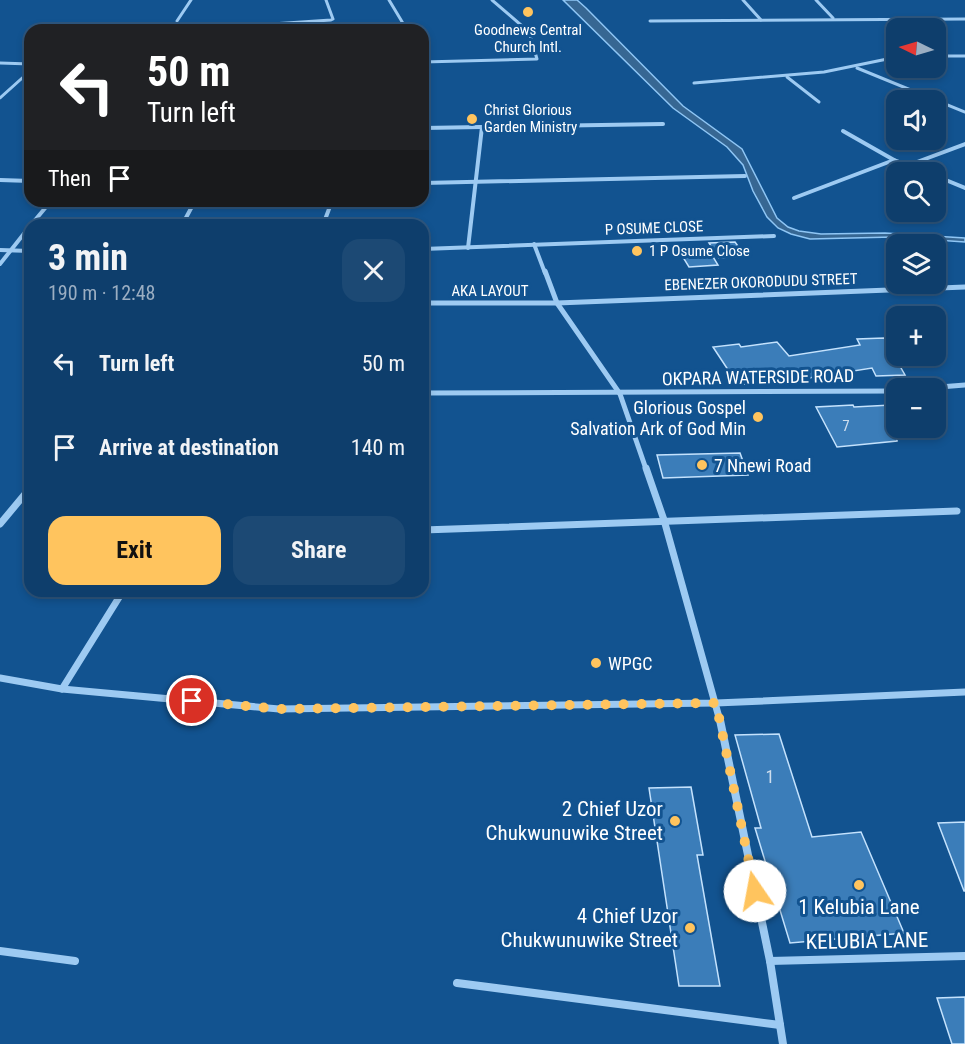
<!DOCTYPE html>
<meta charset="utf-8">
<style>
body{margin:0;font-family:"Roboto Condensed",sans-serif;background:#1c4974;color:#f1f3f6;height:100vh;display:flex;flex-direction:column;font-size:22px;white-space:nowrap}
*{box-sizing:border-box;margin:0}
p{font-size:20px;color:#9baec2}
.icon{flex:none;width:33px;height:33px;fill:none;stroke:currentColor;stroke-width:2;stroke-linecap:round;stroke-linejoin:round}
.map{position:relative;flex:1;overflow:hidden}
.drawer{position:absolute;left:24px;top:219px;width:405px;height:378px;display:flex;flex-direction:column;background:#0e3e6c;border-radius:18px;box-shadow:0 3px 9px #0003,0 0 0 2px #2e577f}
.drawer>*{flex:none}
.banner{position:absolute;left:24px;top:24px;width:405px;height:183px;border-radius:18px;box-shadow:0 3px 9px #0003,0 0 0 2px #2e577f;background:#202124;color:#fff;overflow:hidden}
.needle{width:39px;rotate:275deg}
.buttons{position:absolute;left:886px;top:18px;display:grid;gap:12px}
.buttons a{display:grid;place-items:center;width:60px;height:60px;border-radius:12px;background:#0e3e6c;box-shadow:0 3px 9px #0003,0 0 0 2px #2e577f;font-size:30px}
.pin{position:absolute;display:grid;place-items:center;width:51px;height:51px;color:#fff;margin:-26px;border:3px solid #fff;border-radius:50%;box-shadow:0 2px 6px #0007}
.me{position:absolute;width:66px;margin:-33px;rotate:348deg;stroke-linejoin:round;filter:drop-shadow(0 0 4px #0008)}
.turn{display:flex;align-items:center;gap:21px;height:126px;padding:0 24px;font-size:27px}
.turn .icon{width:78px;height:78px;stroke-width:2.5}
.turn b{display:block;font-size:42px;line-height:51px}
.then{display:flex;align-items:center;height:57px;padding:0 24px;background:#0003;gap:12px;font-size:22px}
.round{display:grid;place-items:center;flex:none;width:63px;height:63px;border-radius:18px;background:#1c4974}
.headline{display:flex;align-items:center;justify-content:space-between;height:102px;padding:0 24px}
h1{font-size:36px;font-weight:700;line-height:45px}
.cta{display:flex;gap:12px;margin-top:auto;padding:12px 24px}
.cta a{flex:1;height:69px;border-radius:18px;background:#ffc45e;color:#111;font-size:24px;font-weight:700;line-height:69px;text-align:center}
.cta a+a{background:#1c4974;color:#f1f3f6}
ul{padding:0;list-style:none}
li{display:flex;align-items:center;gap:18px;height:84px;padding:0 24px}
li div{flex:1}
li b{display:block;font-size:22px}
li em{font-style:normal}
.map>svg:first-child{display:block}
.water{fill:#376793;stroke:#8fc6f5;stroke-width:1.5}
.building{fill:#3b7db9;stroke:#c4e2fd;stroke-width:1.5}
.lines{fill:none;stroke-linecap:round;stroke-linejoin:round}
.minor-far4{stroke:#9dcaf2;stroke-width:3}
.minor-far3{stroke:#9dcaf2;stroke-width:4}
.minor-far2{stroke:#9dcaf2;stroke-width:5}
.minor-far1{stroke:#9dcaf2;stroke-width:7}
.minor{stroke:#9dcaf2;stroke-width:8}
.route{stroke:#ffc45e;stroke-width:10;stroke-dasharray:0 18}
.poi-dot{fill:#ffc45e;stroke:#125390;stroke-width:2}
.labels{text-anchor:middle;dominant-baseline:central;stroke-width:6;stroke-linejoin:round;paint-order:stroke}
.far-poi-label{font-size:15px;fill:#fff;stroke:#125390;text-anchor:start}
.far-street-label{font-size:15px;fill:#fff;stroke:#125390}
.number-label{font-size:15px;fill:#cedeee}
.street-label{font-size:18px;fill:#fff;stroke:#125390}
.poi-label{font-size:18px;fill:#fff;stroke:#125390;text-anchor:start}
.near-number-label{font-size:18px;fill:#cedeee}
.near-poi-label{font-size:21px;fill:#fff;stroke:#125390;text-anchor:end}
.near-street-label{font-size:21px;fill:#fff;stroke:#125390}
</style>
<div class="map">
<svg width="965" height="1044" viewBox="0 0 965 1044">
<rect width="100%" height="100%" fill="#125390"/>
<polygon class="water" points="563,0 577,0 586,8 683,106 742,149 777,218 788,227 799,231 821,234 885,233 965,238 965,242 893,237 810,239 791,234 778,228 767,217 753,191 743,165 727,147 673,108"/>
<g class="building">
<polygon points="735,242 745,256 719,258 709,243"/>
<polygon points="707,247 718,265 689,267 678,249"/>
<polygon points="884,338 905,375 876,376 872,368 777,383 775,380 738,385 713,347 739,344 741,347 777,342 789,356 860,345 857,339"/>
<polygon points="853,405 854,407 891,405 897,414 897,441 837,447 816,407"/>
<polygon points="740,453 748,475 663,478 657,455"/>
<polygon points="779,734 812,837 861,832 904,933 790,943 755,828 761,828 735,735"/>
<polygon points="691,787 703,855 697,855 720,986 679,986 649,788"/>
<polygon points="965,822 965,891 964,891 938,823"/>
<polygon points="965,997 965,1044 952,1044 937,998"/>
</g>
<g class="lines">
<g class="minor-far4">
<polyline points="389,0 407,30"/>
<polyline points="743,0 761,20"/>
<polyline points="816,0 833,18"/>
<polyline points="177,21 191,0"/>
<polyline points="650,21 965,19"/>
<polyline points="257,25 331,20 333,19 326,0"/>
<polyline points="936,56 965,56"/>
<polyline points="423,62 537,59 529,32 492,0"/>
<polyline points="0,63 30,64"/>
<polyline points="857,68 965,112"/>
<polyline points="787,77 819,102"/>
<polyline points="694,83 824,72 897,57"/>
<polyline points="0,98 30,71"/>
</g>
<g class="minor-far3">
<polyline points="423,128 663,124"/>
<polyline points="843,131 894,160 926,172"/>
<polyline points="909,165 965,144"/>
<polyline points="936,176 965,188"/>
<polyline points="0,180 30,181"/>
<polyline points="423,183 745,176"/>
<polyline points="794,198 894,160"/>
<polyline points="31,225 51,201"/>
<polyline points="182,225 195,201"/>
<polyline points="323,225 332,201"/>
<polyline points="534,244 545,273"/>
<polyline points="468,248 482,127"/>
<polyline points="423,249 774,236"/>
<polyline points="0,250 30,251"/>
<polyline points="0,264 30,226"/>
</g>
<g class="minor-far2">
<polyline points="545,271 557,303 620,394 646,469"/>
<polyline points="423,303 557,303 965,287"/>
<polyline points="927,388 965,385"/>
<polyline points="423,393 897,391"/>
</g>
<g class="minor-far1">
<polyline points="646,468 664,520 720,721"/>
<polyline points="0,524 30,488"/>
<polyline points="423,530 957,511"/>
<polyline points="0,678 62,689 279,709 716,703 965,692"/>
<polyline points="62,689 123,591"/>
</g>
<g class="minor">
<polyline points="720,720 770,961 783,1044"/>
<polyline points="0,951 75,961"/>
<polyline points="770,961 965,956"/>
<polyline points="457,983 780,1025"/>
</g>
</g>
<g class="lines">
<polyline class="route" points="192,701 279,709 716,703 755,891"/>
</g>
<g class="poi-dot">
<circle cx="528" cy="12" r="6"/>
<circle cx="472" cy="119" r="6"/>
<circle cx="637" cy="251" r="6"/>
<circle cx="758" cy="417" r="6"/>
<circle cx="702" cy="465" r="6"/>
<circle cx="596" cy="663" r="6"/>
<circle cx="675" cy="821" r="6"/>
<circle cx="859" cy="885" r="6"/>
<circle cx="690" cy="928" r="6"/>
</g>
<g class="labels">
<g class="far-poi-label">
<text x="528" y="30" text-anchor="middle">Goodnews Central<tspan x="528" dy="17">Church Intl.</tspan></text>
<text x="484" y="110">Christ Glorious<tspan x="484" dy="17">Garden Ministry</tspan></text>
<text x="649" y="251">1 P Osume Close</text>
</g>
<g class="far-street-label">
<text transform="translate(654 228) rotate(-2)">P OSUME CLOSE</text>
<text transform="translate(761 282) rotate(-2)">EBENEZER OKORODUDU STREET</text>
<text x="490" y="291">AKA LAYOUT</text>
</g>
<g class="number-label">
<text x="846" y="426">7</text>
</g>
<g class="street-label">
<text transform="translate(758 377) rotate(-1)">OKPARA WATERSIDE ROAD</text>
</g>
<g class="poi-label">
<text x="746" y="407" text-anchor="end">Glorious Gospel<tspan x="746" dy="21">Salvation Ark of God Min</tspan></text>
<text x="714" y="465">7 Nnewi Road</text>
<text x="608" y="663">WPGC</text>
</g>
<g class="near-number-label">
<text x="770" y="776">1</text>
</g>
<g class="near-poi-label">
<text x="663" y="809">2 Chief Uzor<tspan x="663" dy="24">Chukwunuwike Street</tspan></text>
<text x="859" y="907" text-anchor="middle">1 Kelubia Lane</text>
<text x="678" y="916">4 Chief Uzor<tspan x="678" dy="24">Chukwunuwike Street</tspan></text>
</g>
<g class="near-street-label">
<text transform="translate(867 941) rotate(-1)">KELUBIA LANE</text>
</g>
</g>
</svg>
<div class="buttons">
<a><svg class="needle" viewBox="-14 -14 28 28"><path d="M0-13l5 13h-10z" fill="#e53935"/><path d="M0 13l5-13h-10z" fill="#9baec2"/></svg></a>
<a><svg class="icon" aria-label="sound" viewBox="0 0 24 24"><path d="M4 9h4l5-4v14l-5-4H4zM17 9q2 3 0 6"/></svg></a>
<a><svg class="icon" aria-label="search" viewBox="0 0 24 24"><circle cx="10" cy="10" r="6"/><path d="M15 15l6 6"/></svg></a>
<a><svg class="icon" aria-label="layers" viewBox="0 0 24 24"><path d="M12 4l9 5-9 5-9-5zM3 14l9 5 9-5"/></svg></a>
<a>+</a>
<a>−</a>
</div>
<div class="pin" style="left:192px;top:701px;background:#d93025"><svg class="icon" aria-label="arrive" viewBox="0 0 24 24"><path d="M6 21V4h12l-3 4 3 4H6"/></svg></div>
<svg class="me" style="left:755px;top:891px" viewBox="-20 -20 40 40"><circle r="19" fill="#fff"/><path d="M0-13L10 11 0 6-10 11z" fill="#ffc45e"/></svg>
<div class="banner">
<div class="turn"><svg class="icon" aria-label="left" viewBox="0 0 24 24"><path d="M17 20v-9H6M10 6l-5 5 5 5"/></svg><div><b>50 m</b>Turn left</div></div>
<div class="then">Then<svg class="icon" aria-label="arrive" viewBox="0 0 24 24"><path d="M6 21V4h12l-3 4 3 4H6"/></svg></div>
</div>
<section class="drawer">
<div class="headline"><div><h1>3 min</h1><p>190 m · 12:48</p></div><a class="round"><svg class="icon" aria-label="close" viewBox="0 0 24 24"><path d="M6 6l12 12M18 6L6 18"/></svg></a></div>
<ul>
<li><svg class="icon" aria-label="left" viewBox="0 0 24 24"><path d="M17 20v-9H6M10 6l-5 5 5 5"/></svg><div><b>Turn left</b></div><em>50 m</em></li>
<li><svg class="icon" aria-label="arrive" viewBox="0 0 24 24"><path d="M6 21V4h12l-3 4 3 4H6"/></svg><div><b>Arrive at destination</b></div><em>140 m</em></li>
</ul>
<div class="cta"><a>Exit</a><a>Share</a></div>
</section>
</div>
